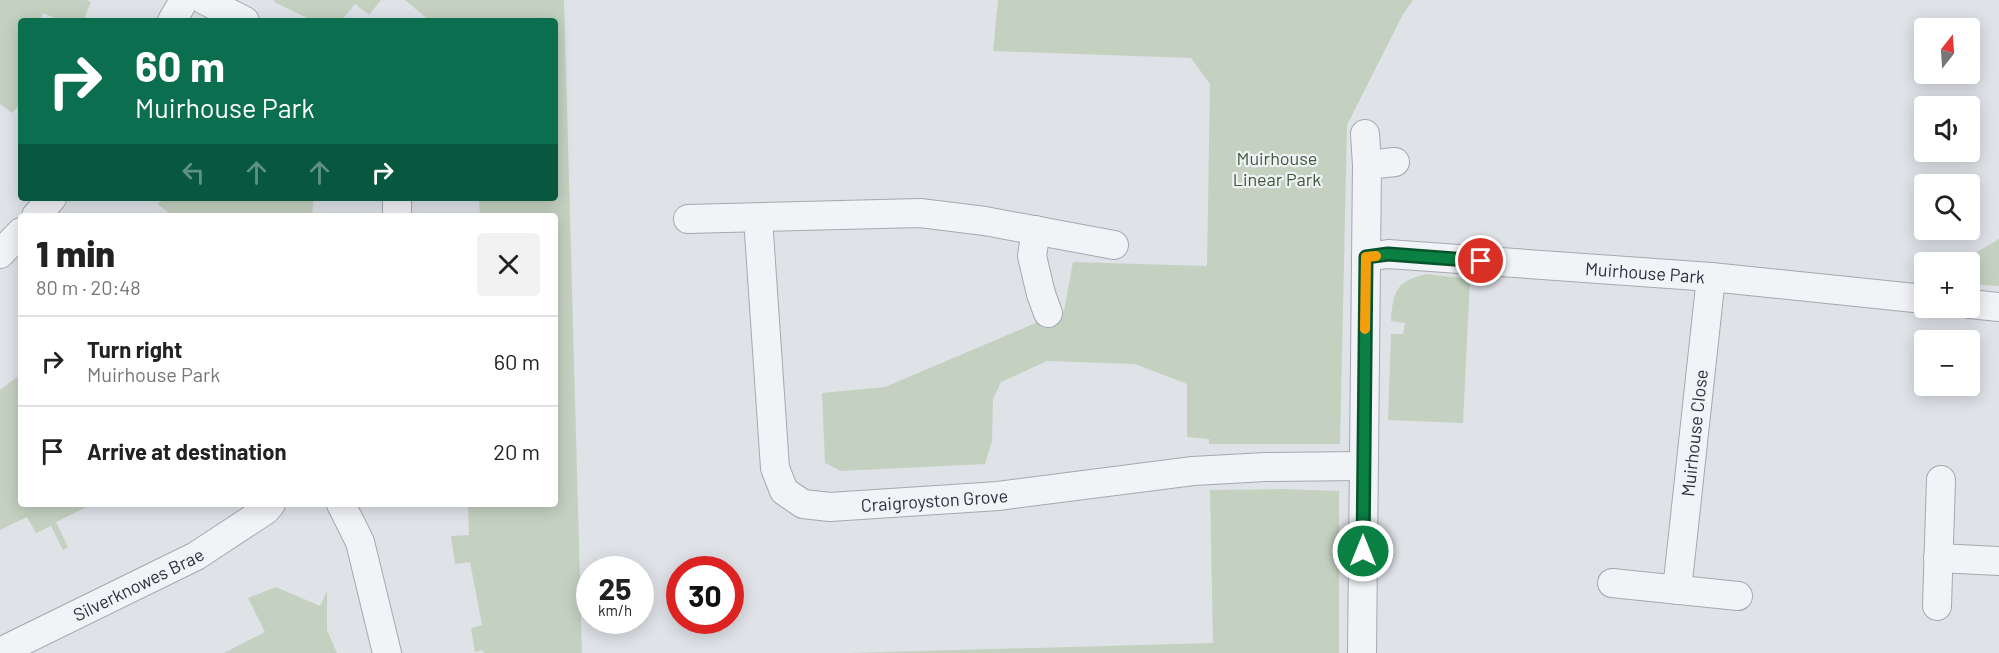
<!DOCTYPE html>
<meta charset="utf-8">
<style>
body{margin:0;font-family:Barlow,sans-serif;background:#f2f2f2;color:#222;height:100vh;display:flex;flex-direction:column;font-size:22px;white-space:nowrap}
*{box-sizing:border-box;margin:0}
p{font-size:20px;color:#767676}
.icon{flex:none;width:33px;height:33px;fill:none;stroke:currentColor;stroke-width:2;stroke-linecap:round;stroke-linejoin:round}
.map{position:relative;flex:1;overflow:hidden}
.side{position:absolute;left:18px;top:213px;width:540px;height:294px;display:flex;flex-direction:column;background:#fff;border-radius:6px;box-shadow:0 3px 15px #0003}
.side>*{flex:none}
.banner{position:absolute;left:18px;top:18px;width:540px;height:183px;border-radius:6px;box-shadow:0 3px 15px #0003;background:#0b6e4f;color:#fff;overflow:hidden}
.needle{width:39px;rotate:17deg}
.buttons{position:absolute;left:1914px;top:18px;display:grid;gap:12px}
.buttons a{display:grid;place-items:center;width:66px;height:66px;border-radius:6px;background:#fff;box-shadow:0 3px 15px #0003;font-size:30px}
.speed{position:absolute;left:576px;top:556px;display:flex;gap:12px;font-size:30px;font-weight:700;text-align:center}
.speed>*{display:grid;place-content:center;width:78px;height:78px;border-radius:50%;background:#fff;box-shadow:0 3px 15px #0003;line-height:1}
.speed small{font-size:15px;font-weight:400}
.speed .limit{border:9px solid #d22;background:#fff;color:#111}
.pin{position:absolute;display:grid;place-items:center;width:51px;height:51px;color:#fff;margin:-26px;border:3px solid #fff;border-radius:50%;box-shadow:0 2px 6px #0007}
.me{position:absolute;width:66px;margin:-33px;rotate:0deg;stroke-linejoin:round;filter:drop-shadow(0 0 4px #0008)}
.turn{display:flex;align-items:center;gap:21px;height:126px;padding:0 18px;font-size:27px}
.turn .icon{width:78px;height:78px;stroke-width:2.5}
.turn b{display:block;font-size:42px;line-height:51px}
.lanes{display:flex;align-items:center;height:57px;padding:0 18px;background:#0003;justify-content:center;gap:30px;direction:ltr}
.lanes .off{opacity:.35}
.round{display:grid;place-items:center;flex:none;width:63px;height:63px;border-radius:6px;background:#f2f2f2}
.head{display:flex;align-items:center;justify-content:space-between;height:102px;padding:0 18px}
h1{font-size:36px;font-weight:800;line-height:45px}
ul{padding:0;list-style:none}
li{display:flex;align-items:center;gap:18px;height:90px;padding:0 18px;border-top:2px solid #e0e0e0}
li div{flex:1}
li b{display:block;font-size:22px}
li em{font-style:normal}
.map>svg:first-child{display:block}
.green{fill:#c4d1c0}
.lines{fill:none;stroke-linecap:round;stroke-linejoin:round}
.minor-casing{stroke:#a4a9b1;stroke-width:30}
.minor{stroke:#f1f3f6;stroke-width:28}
.route-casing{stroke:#07532c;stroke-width:15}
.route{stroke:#0b8043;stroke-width:10}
.slow{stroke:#f59e0b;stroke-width:10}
.labels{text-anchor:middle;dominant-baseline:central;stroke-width:4.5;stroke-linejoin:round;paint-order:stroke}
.park-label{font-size:18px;fill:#3d5936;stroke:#eef1f5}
.street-label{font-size:18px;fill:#28303e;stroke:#eef1f5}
</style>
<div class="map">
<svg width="1999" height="653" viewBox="0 0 1999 653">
<rect width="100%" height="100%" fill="#dfe2e7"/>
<g class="green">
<polygon points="0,0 86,0 91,2 83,21 62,21 43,13 40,21 21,21 21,103 12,113 0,104"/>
<polygon points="274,0 381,0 369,15 355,4 341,21 314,21 274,2"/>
<polygon points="405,0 564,0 582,653 484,653 483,650 475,652 471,628 482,625 470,562 455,564 451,536 469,535 468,504 555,504 555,216 480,216 479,198 555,198 555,21 430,21"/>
<polygon points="998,0 1413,0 1403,14 1347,125 1340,444 1209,444 1209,439 1187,437 1187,384 1135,364 1047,361 1001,382 993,399 992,441 985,464 841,471 825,463 822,393 885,387 1064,311 1073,262 1207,266 1210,84 1191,58 993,51"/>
<polygon points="162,198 336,198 336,201 314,199 312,214 299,214 299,216 172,216 158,204"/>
<polygon points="1999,239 1999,286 1970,284 1970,262 1960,262"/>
<path d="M 1427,274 L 1470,279 L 1463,423 L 1388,420 L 1391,334 L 1403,334 L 1405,323 L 1391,321 C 1393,291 1396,281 1427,274 Z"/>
<polygon points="21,374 21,504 93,504 56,522 68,547 63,550 51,526 36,533 27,517 0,530 0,390"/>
<polygon points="1282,489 1339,491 1339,653 850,653 1213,643 1210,490"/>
<polygon points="276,587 320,606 327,591 327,630 337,653 224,653 265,632 248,598"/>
</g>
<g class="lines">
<g class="minor-casing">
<g id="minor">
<polyline points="204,0 245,21"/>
<polyline points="172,21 184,0"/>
<polyline points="1367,165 1395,162"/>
<polyline points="397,198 397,216"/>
<polyline points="36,216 52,198"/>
<path id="s1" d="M 758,218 L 775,468 L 784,491 L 803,504 L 830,507 L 998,496 L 1193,471 L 1266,467 L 1363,466"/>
<polyline points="688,219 920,213 985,221 1114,245"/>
<polyline points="1036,230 1032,256 1041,294 1048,313"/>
<polyline points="0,254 21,232"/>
<path id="s2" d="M 1366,257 L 1388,254 L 1711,277 L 1924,299"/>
<polyline points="1970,304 1999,307"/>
<polyline points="341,504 360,542 387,653"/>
<polyline points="1938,558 1999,561"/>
<polyline points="1612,583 1738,596"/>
<path id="s3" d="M 1677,590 L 1711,277"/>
<polyline points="1937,606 1941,480"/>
<path id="s4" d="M 0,652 L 196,556 L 266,510 L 271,504"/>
<polyline points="1362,653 1367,165 1365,134"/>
</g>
</g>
<use href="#minor" class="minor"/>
</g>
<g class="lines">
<g class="route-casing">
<polyline id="route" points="1363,551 1366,257 1388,254 1481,261"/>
</g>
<use href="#route" class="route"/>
<polyline class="slow" points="1365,329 1366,257 1376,256"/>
</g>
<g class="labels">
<g class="park-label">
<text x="1277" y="158">Muirhouse<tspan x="1277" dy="21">Linear Park</tspan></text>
</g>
<g class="street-label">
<text stroke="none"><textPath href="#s2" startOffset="280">Muirhouse Park</textPath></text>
<text stroke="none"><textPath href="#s3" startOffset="158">Muirhouse Close</textPath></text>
<text stroke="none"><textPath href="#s1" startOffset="430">Craigroyston Grove</textPath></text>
<text stroke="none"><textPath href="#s4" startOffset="154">Silverknowes Brae</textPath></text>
</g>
</g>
</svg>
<div class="buttons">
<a><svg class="needle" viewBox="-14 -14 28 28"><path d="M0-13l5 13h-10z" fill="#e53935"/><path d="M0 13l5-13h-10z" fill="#767676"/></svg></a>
<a><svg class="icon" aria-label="sound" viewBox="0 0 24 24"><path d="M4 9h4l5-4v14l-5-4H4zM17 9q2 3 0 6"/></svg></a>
<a><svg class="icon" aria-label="search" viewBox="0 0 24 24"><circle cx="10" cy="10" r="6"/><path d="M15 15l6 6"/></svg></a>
<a>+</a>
<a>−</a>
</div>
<div class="speed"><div>25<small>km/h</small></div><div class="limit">30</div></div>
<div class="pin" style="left:1481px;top:261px;background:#d93025"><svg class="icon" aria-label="arrive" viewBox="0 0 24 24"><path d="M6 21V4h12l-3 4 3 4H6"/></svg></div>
<svg class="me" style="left:1363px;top:551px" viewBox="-20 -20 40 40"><circle r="17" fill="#0b8043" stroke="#fff" stroke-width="3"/><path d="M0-11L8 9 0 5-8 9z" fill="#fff"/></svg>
<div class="banner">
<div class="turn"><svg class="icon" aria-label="right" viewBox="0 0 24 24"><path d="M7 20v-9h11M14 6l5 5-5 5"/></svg><div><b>60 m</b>Muirhouse Park</div></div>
<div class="lanes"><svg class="icon off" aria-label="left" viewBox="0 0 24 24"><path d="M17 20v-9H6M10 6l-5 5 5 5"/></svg><svg class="icon off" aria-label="ahead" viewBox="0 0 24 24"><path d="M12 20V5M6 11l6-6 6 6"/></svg><svg class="icon off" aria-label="ahead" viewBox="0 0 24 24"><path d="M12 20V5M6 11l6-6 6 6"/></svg><svg class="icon" aria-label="right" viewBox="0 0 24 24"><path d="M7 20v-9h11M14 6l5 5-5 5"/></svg></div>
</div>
<section class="side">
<div class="head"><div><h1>1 min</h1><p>80 m · 20:48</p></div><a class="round"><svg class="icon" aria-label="close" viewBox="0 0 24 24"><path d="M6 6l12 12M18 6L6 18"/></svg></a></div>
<ul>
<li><svg class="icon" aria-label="right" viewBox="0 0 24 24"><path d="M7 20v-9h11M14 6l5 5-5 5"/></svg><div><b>Turn right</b><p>Muirhouse Park</p></div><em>60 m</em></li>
<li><svg class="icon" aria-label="arrive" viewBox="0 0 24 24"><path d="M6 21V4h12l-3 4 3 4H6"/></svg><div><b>Arrive at destination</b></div><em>20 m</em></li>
</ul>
</section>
</div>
